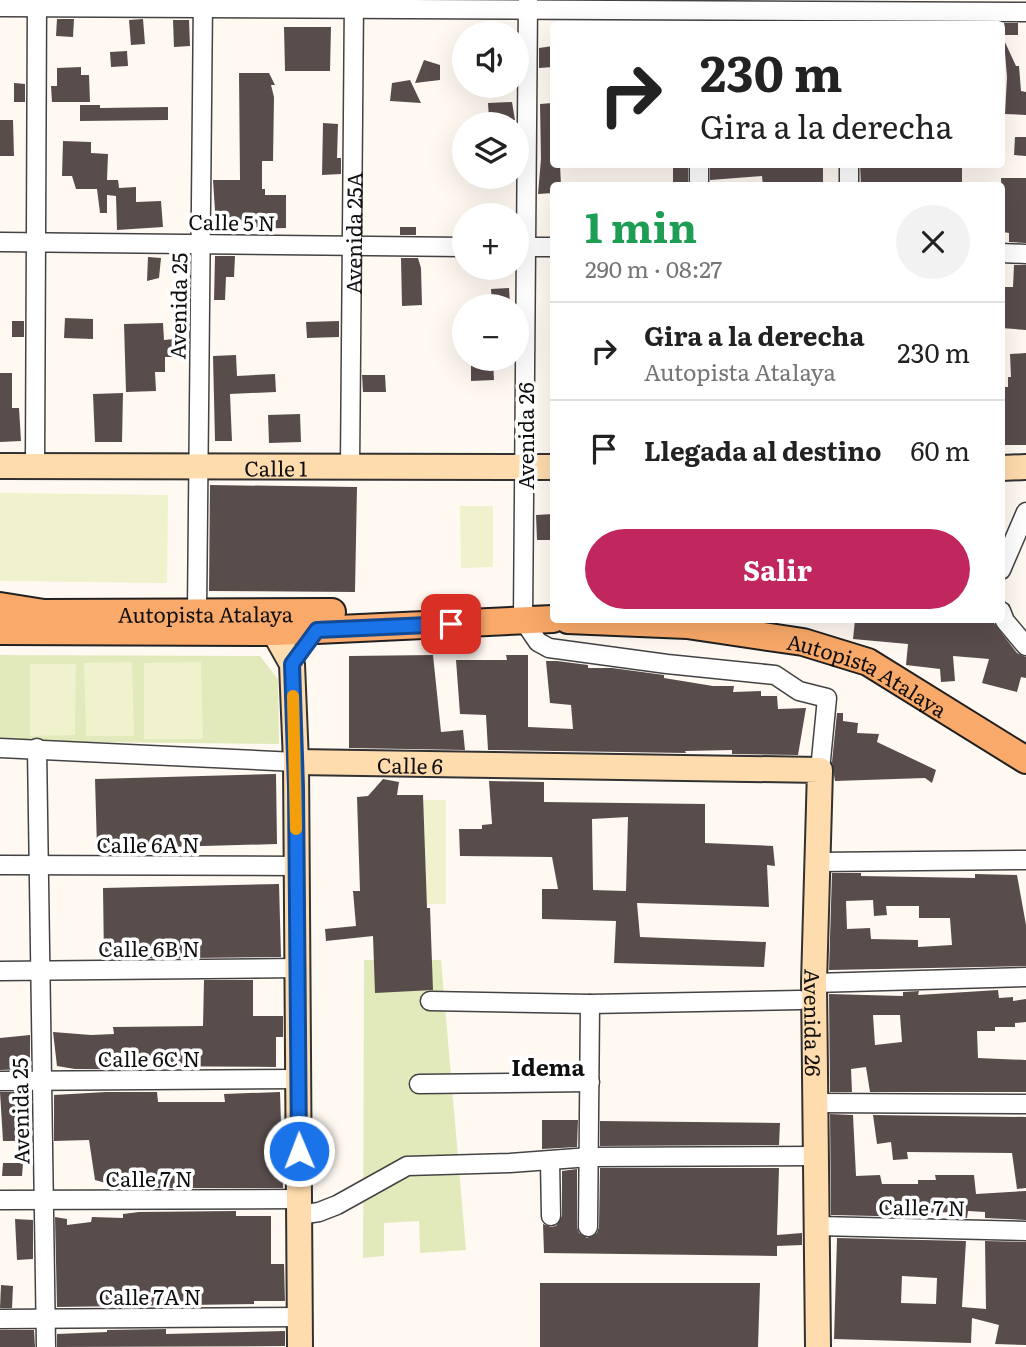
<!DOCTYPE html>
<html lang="es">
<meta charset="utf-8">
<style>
body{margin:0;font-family:Literata,serif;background:#f2f2f2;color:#222;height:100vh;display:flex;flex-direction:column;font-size:26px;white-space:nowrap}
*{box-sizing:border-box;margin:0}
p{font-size:23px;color:#767676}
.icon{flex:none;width:38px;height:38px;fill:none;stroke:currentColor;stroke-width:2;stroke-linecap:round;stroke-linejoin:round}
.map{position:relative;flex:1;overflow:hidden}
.drawer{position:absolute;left:550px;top:182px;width:455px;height:441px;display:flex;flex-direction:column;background:#fff;border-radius:7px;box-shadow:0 7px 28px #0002}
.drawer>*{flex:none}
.hud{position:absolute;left:550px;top:21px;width:455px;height:147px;border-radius:7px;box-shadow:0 7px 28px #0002;background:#fff;color:#222;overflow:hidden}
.fabs{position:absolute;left:452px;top:21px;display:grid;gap:14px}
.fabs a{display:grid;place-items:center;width:77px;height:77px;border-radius:50%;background:#fff;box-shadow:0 7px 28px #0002;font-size:35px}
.pin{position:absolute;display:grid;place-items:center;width:60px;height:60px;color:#fff;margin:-30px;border-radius:14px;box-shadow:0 4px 10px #0006}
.me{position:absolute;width:77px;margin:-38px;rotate:359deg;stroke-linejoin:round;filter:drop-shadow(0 0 5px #0008)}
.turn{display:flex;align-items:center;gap:24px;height:147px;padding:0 35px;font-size:32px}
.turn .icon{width:91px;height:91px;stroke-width:2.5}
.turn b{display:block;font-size:49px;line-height:60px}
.round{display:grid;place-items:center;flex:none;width:74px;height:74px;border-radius:37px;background:#f2f2f2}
.headline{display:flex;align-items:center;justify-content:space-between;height:119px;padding:0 35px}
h1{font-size:42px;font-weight:700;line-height:52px;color:#1e9e55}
.action{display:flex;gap:14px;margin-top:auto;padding:14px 35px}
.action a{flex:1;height:80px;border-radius:42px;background:#c2265e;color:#fff;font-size:28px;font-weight:700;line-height:80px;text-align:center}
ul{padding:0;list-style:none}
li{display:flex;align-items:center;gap:21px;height:98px;padding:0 35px;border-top:2px solid #e0e0e0}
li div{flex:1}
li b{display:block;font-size:26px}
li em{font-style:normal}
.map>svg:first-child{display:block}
.green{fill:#e2eabb}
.pitch{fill:#f0f1cd}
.building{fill:#594d4c;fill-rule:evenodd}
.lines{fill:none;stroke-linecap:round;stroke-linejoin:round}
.street-casing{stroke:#434343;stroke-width:21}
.secondary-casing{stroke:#323232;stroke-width:28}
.primary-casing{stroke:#212121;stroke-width:30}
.street{stroke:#fff;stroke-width:18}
.secondary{stroke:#ffdcad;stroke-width:24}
.primary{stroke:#f9a969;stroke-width:26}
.route-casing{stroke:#114b97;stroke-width:18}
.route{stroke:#1a73e8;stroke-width:12}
.slow{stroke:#f59e0b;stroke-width:12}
.labels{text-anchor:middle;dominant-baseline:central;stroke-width:7;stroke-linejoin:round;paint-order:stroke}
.street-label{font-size:21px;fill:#101010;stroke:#fff}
.neighbourhood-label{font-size:23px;font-weight:bold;fill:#101010;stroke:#fff}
</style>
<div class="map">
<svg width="1026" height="1347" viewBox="0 0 1026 1347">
<rect width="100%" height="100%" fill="#fff9f2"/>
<g class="green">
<rect x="703" y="21" width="50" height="3"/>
<polygon points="0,655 260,656 278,679 279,744 0,741"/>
<polygon points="364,960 441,960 466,1250 420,1253 419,1221 384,1223 384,1256 363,1258"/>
</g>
<g class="pitch">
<polygon points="0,493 168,495 167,583 0,581"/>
<polygon points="460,506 493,506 493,567 461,568"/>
<polygon points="132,662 134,736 86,736 84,663"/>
<polygon points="201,662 203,739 144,739 144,663"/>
<polygon points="30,664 76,664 75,735 30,736"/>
<polygon points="367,800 446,800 446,904 369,905"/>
</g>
<g class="building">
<polygon points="57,19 74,19 73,37 56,36"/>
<polygon points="143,19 145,44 131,45 129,20"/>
<polygon points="173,20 189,20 190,46 174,47"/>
<polygon points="1004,23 1018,23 1018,35 1005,35"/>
<polygon points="284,27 331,27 330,71 285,71"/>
<polygon points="1004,40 1016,66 1019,66 1021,91 1026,92 1026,115 1005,114 1007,77"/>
<polygon points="553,46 553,67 539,68 539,48"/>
<polygon points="127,51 128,66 111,67 110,52"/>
<polygon points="424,60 440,65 440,80 415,83"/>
<polygon points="81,67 81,75 89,75 90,102 52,102 51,86 57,86 57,68"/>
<polygon points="239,73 269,73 275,85 271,85 274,97 273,161 262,161 262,189 265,189 265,195 286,195 286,228 245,229 245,226 216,226 213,180 240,180"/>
<polygon points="410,80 421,103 390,101 392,83"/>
<polygon points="14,83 25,84 25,102 14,102"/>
<polygon points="512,102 515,120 489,119 488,103"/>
<polygon points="553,103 553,164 560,164 561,186 553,186 553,193 538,194 541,159 540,104"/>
<polygon points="80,105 100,105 100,108 168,107 168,120 80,121"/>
<polygon points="0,120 13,120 14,156 0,156"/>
<polygon points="323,123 338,124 337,158 341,158 341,174 322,175"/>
<polygon points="1015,137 1026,137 1026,156 1014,155"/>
<polygon points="63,141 91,142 91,153 108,154 107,180 118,180 119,188 136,187 136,202 161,201 163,227 117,230 116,196 107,195 107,213 100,213 97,189 76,189 72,176 62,176"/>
<rect x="673" y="164" width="15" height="22"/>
<polygon points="710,164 823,165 823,186 763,186 762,176 710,180"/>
<polygon points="860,164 962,166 962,186 861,186"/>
<polygon points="1001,178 1026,178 1026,243 1009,242 1009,233 1003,232"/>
<rect x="400" y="227" width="16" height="8"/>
<polygon points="215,256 235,256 234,277 226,277 225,300 214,300"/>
<polygon points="148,257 161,258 159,278 147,281"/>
<polygon points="401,258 418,258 421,268 422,305 402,306"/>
<polygon points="1014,265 1026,265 1026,330 1001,328 1001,287 1013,287"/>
<polygon points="509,288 510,305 492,306 491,289"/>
<polygon points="65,318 93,319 93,339 64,338"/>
<rect x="12" y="321" width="12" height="16"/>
<polygon points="339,321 339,337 307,338 306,322"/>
<polygon points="163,323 164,340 174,339 175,357 165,357 165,372 155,372 156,391 126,392 124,324"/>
<polygon points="1026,353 1026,445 1001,445 1001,432 1005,431 1005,387 1008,387 1008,377 1011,377 1010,354"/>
<polygon points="236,355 237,376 275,374 276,392 230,394 232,441 215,441 213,356"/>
<polygon points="471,359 493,359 494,380 471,381"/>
<polygon points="0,373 12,373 12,408 19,408 21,441 0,442"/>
<polygon points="362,375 385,375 386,392 363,392"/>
<polygon points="123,393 122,442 95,442 93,394"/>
<polygon points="300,414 301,442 269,443 268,415"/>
<polygon points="210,485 357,487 355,592 209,591"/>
<polygon points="553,514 553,540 537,540 536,515"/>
<polygon points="855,620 963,620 993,622 1017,653 1026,657 1026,678 1021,677 1017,692 982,683 989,659 953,656 955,681 941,682 940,669 906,665 908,644 853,639"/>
<polygon points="433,655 441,732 463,730 465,750 349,748 349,656"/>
<polygon points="506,655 528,655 528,727 573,729 571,705 550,703 546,661 557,661 588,665 588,668 612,668 664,675 664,678 713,686 734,686 733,692 761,691 761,696 777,696 778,709 806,708 798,755 732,754 732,750 685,751 686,753 488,750 486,715 460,714 456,660 507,660"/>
<polygon points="837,713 843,713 843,721 858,723 857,733 879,734 877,742 936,770 932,783 925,778 835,781 832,762"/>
<polygon points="276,774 277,844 97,849 95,779"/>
<polygon points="383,779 399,782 397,795 423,795 427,908 430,908 433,990 375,993 373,936 326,941 325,929 356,926 353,891 360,891 357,797 368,796"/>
<path d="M 489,781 L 544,782 L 544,802 L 705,804 L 705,843 L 773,846 L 775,866 L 767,865 L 769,907 L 637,903 L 640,937 L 766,942 L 764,967 L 614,963 L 616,921 L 542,919 L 542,889 L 558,889 L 552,857 L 460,856 L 459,829 L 482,829 L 482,825 L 492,824 ZM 628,817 L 626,891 L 593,890 L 592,819 Z"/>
<path d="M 832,873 L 861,873 L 861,876 L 975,878 L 975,874 L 1017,875 L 1026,925 L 1026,966 L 829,970 ZM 873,900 L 874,916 L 887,915 L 886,906 L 919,906 L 919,918 L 950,918 L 952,945 L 918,947 L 918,940 L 871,939 L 870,928 L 847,929 L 846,901 Z"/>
<polygon points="279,884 281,957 104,959 103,888"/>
<polygon points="204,980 253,980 253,1016 283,1016 283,1037 276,1037 276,1067 123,1066 123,1069 75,1069 57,1066 53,1032 91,1035 114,1034 113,1027 203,1026"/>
<path d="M 998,990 L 999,998 L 1013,997 L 1013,1001 L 1026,999 L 1026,1022 L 1015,1023 L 1015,1027 L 995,1027 L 995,1031 L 977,1031 L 978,1058 L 1026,1060 L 1026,1092 L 870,1092 L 866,1067 L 851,1069 L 852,1092 L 830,1092 L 829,994 L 903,996 L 903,992 L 919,991 L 918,995 ZM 873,1015 L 900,1015 L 902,1042 L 875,1045 Z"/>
<polygon points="30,1035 30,1069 0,1070 0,1038"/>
<polygon points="0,1092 31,1092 31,1132 25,1131 24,1141 3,1141"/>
<polygon points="106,1092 157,1092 158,1102 225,1102 224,1094 280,1092 283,1188 124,1188 95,1180 89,1140 54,1141 54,1095"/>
<polygon points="830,1114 853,1115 856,1176 880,1175 882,1184 918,1184 918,1180 936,1180 935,1175 974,1175 976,1194 1026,1191 1026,1220 985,1218 985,1212 968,1211 967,1218 957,1218 957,1212 919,1213 919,1217 831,1215"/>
<polygon points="873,1115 1026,1117 1026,1188 1017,1189 1012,1153 907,1152 908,1159 893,1160 891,1142 877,1144"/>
<polygon points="542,1120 578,1120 577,1147 542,1149"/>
<polygon points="600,1121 780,1123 779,1145 600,1146"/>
<polygon points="3,1163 23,1163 22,1176 2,1176"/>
<polygon points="600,1168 779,1168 777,1235 802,1233 802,1245 777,1246 777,1256 544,1253 543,1224 551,1227 556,1226 562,1216 562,1171 577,1169 577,1227 579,1233 587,1238 597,1233 599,1227"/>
<polygon points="236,1211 236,1216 271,1216 271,1264 284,1264 285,1301 254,1301 254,1304 57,1307 55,1217 67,1219 67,1225 91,1222 92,1217 123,1218 123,1214 139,1212"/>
<polygon points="15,1219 33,1220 33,1259 17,1260"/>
<path d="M 837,1238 L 966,1241 L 962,1307 L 986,1309 L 985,1241 L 1026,1242 L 1026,1345 L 995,1344 L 999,1325 L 972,1318 L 971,1343 L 834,1339 ZM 902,1276 L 937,1278 L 936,1304 L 901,1303 Z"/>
<polygon points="540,1283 760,1283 758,1347 540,1347"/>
<polygon points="1,1285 13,1286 12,1308 0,1308"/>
<polygon points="166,1329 166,1334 285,1331 285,1346 57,1347 57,1334 107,1332 107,1330"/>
<polygon points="34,1330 35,1347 0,1347 0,1330"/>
</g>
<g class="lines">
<g class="street-casing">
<g id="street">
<polyline points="528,0 523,620 538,642 549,648 667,664 775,675 799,691 827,698 820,770"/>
<polyline points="0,7 1026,12"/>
<polyline points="849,164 849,186"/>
<polyline points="699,186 699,164"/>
<polyline points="0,242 464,247"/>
<polyline points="516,247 553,247"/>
<polyline points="1001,253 1026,254"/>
<polyline points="35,467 37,0"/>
<path id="s1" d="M 350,467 L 354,0"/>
<polyline points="1001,570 1026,512"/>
<polyline points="1001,611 1005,621 1026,646"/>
<polyline points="197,612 203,0"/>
<polyline points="0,748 296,762"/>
<polyline points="37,748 46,1347"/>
<polyline points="819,862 1026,860"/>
<polyline points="0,865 297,866"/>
<polyline points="0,971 297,968"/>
<polyline points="814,983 1026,977"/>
<polyline points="430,1001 590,1004 800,1000"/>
<polyline points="0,1081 298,1079"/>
<polyline points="419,1084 590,1082"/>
<polyline points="814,1103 1026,1104"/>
<polyline points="550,1161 551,1216"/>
<polyline points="0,1200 299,1199"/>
<polyline points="299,1215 319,1212 337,1205 407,1166 510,1163 590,1157 815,1156"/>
<polyline points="818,1226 1026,1231"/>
<polyline points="588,1227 590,1004"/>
<polyline points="0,1319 300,1317"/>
</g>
</g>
<g class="secondary-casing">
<g id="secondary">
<path id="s2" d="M 0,466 L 553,467"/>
<polyline points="1001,468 1026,467"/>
<polyline points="274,632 292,664 296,762 300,1347"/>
<path id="s3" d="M 296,762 L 820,770 L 814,983 L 818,1347"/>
</g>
</g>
<g class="primary-casing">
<g id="primary">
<path id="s4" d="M 0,606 L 44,613 L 332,612"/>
<path id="s5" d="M 568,620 L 687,625 L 803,642 L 868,662 L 1026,760"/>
<polyline points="0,631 274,632 553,619"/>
</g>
</g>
<use href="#street" class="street"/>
<use href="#secondary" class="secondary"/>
<use href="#primary" class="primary"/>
</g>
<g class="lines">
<g class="route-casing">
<polyline id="route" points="299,1151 296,788 292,664 317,630 451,624"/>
</g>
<use href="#route" class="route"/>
<polyline class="slow" points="293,696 296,829"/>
</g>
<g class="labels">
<g class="street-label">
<text transform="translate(232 221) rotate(1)">Calle 5 N</text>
<text stroke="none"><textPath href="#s1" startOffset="234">Avenida 25A</textPath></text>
<text transform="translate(177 306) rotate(-89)">Avenida 25</text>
<text transform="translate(524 436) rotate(-90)">Avenida 26</text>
<text stroke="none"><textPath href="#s2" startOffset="276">Calle 1</textPath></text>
<text stroke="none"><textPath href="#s4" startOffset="206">Autopista Atalaya</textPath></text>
<text stroke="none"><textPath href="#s5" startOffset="308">Autopista Atalaya</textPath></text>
<text stroke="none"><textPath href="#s3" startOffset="114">Calle 6</textPath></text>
<text x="148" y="843">Calle 6A N</text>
<text x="149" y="947">Calle 6B N</text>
<text stroke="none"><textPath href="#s3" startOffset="777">Avenida 26</textPath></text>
<text x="149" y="1057">Calle 6C N</text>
<text transform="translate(19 1111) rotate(-91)">Avenida 25</text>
<text x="149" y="1177">Calle 7 N</text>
<text transform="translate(922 1206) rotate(1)">Calle 7 N</text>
<text x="150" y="1295">Calle 7A N</text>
</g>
<g class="neighbourhood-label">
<text x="548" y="1066">Idema</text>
</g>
</g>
</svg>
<div class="fabs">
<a><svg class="icon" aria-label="sound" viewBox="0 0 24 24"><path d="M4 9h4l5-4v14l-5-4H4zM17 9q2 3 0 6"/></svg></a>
<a><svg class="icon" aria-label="layers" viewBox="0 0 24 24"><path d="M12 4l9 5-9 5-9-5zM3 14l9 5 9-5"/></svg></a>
<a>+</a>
<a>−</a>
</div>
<div class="pin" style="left:451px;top:624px;background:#d93025"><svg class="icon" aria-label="arrive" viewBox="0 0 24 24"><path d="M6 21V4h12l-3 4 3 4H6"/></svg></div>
<svg class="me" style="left:299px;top:1151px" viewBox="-20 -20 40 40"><circle r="17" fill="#1a73e8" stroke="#fff" stroke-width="3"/><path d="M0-11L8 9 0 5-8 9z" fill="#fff"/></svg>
<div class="hud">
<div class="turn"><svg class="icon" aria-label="right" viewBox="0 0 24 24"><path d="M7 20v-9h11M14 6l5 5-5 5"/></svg><div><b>230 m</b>Gira a la derecha</div></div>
</div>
<section class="drawer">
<div class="headline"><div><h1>1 min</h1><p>290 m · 08:27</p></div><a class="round"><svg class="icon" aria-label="close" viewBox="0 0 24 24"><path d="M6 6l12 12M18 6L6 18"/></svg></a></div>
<ul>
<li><svg class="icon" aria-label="right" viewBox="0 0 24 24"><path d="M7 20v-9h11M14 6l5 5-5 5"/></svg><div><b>Gira a la derecha</b><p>Autopista Atalaya</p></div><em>230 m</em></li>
<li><svg class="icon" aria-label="arrive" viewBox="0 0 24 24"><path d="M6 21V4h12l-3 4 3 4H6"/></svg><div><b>Llegada al destino</b></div><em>60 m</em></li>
</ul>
<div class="action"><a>Salir</a></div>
</section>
</div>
